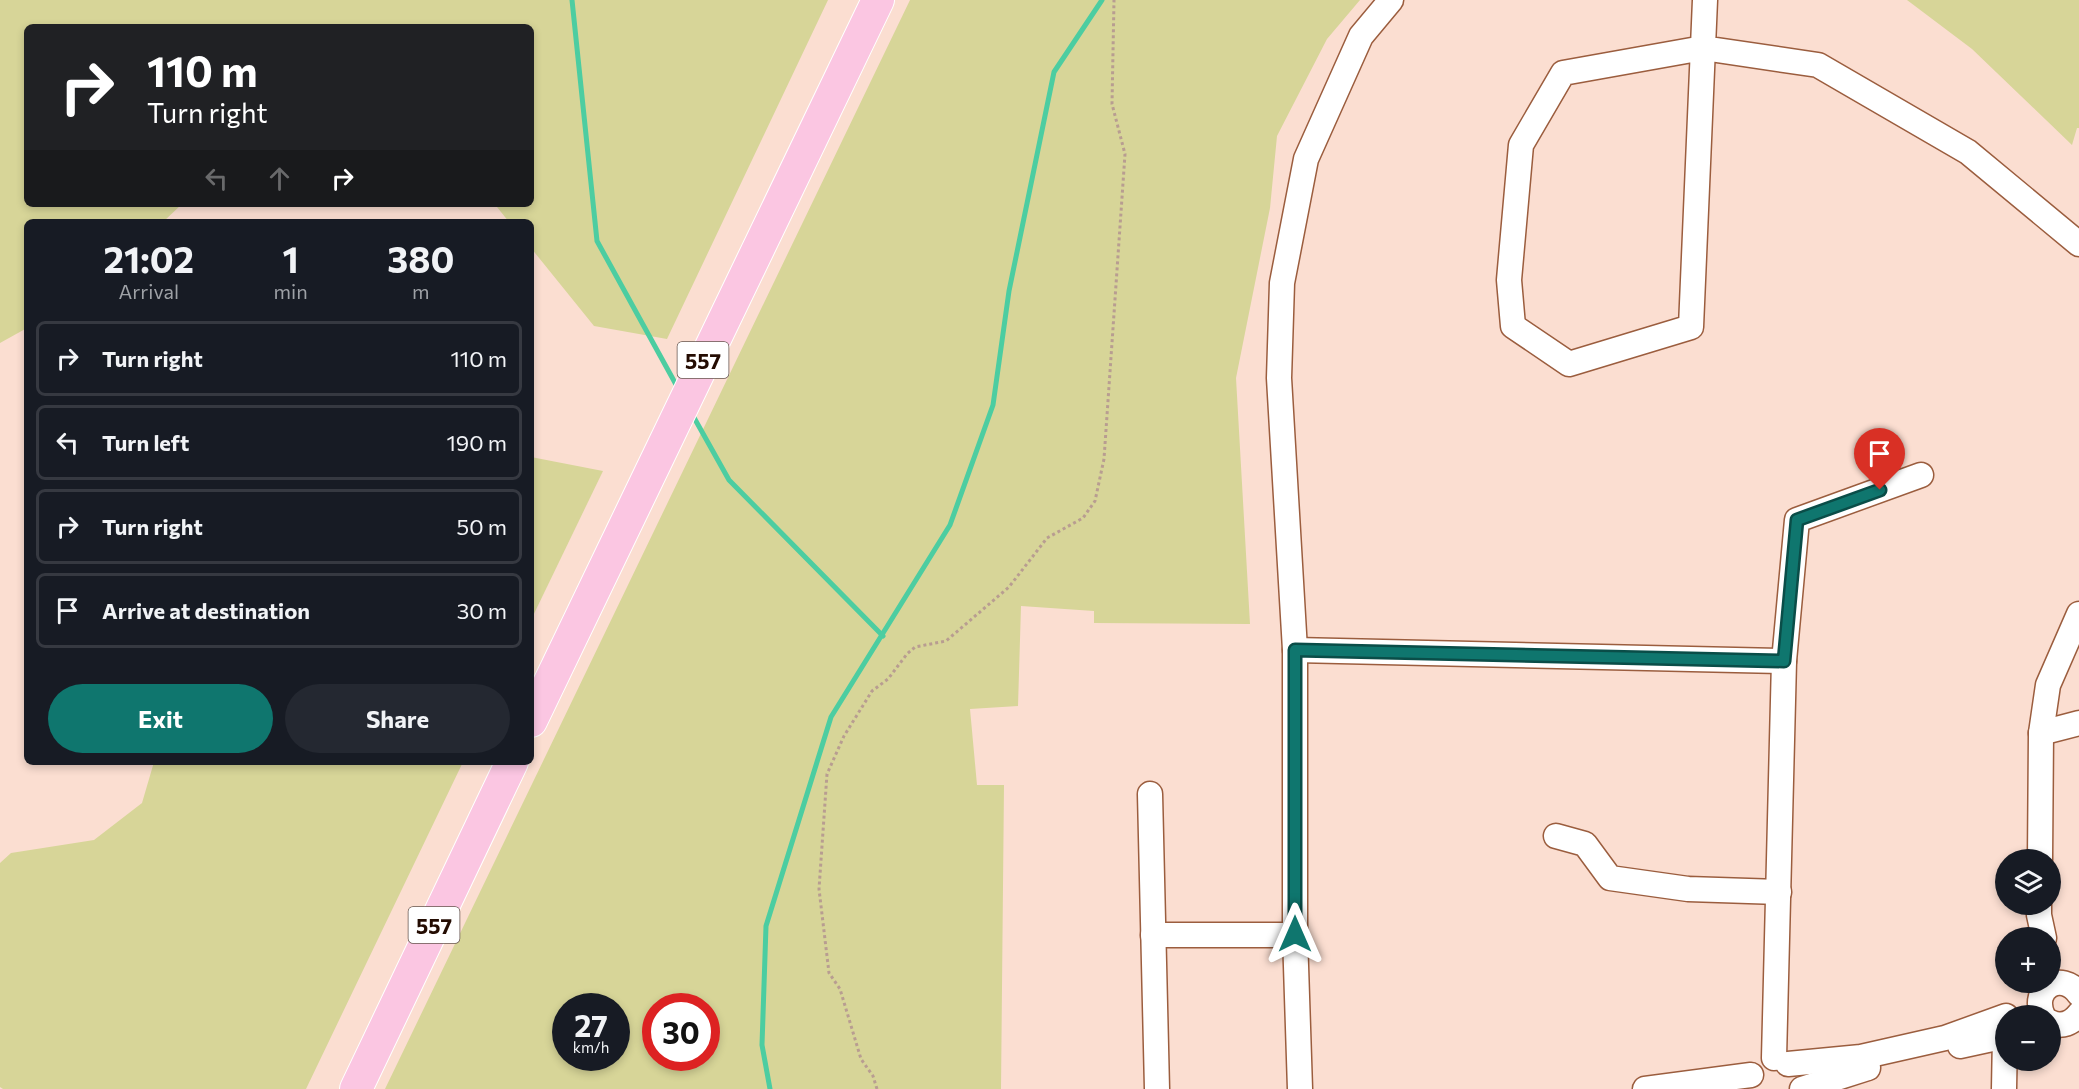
<!DOCTYPE html>
<meta charset="utf-8">
<style>
body{margin:0;font-family:Commissioner,sans-serif;background:#242831;color:#f1f3f6;height:100vh;display:flex;flex-direction:column;font-size:22px;white-space:nowrap}
*{box-sizing:border-box;margin:0}
p{font-size:20px;color:#9ea1a6}
.icon{flex:none;width:33px;height:33px;fill:none;stroke:currentColor;stroke-width:2;stroke-linecap:round;stroke-linejoin:round}
.map{position:relative;flex:1;overflow:hidden}
.panel{position:absolute;left:24px;top:219px;width:510px;height:546px;display:flex;flex-direction:column;background:#171b24;border-radius:9px;box-shadow:0 3px 9px #0003}
.panel>*{flex:none}
.banner{position:absolute;left:24px;top:24px;width:510px;height:183px;border-radius:9px;box-shadow:0 3px 9px #0003;background:#202124;color:#fff;overflow:hidden}
.controls{position:absolute;left:1995px;top:849px;display:grid;gap:12px}
.controls a{display:grid;place-items:center;width:66px;height:66px;border-radius:50%;background:#171b24;box-shadow:0 3px 9px #0003;font-size:30px}
.speed{position:absolute;left:552px;top:993px;display:flex;gap:12px;font-size:30px;font-weight:700;text-align:center}
.speed>*{display:grid;place-content:center;width:78px;height:78px;border-radius:50%;background:#171b24;box-shadow:0 3px 9px #0003;line-height:1}
.speed small{font-size:15px;font-weight:400}
.speed .limit{border:9px solid #d22;background:#fff;color:#111}
.pin{position:absolute;display:grid;place-items:center;width:51px;height:51px;color:#fff;margin:-62px -26px;border-radius:50% 50% 50% 0;rotate:-45deg;box-shadow:0 0 6px #0007}
.pin .icon{rotate:45deg}
.me{position:absolute;width:66px;margin:-33px;rotate:0deg;stroke-linejoin:round;filter:drop-shadow(0 0 4px #0008)}
.turn{display:flex;align-items:center;gap:21px;height:126px;padding:0 24px;font-size:27px}
.turn .icon{width:78px;height:78px;stroke-width:2.5}
.turn b{display:block;font-size:42px;line-height:51px}
.lanes{display:flex;align-items:center;height:57px;padding:0 24px;background:#0003;justify-content:center;gap:30px;direction:ltr}
.lanes .off{opacity:.35}
.eta{display:flex;justify-content:space-evenly;align-items:center;height:102px;text-align:center}
.eta b{font-size:36px;font-weight:700;line-height:42px}
.button{display:flex;gap:12px;margin-top:auto;padding:12px 24px}
.button a{flex:1;height:69px;border-radius:36px;background:#0f766e;color:#fff;font-size:24px;font-weight:700;line-height:69px;text-align:center}
.button a+a{background:#242831;color:#f1f3f6}
ul{padding:0;list-style:none}
li{display:flex;align-items:center;gap:18px;height:75px;margin:0 12px 9px;padding:0 12px;border:3px solid #363941;border-radius:9px}
li div{flex:1}
li b{display:block;font-size:22px}
li em{font-style:normal}
.map>svg:first-child{display:block}
.green{fill:#d7d598;fill-rule:evenodd}
.lines{fill:none;stroke-linecap:round;stroke-linejoin:round}
.stream{stroke:#4ccda1;stroke-width:5}
.minor-casing{stroke:#9b5d3e;stroke-width:27}
.major-casing{stroke:#fff;stroke-width:34}
.path{stroke:#b89d91;stroke-width:3;stroke-dasharray:3 3;stroke-linecap:butt}
.minor{stroke:#fff;stroke-width:24}
.major{stroke:#fbc6e2;stroke-width:32}
.route-casing{stroke:#0a4d48;stroke-width:15}
.route{stroke:#0f766e;stroke-width:10}
.labels{text-anchor:middle;dominant-baseline:central;stroke-width:6;stroke-linejoin:round;paint-order:stroke}
.shield{fill:#fff;stroke:#66554e;stroke-width:1.5}
.shield-label{font-size:21px;font-weight:bold;fill:#240c02}
</style>
<div class="map">
<svg width="2079" height="1089" viewBox="0 0 2079 1089">
<rect width="100%" height="100%" fill="#fbded1"/>
<g class="green">
<polygon points="0,0 828,0 667,339 594,326 531,248 531,222 509,222 497,207 492,204 531,204 531,27 27,27 27,204 182,204 163,222 27,222 27,328 0,343"/>
<path d="M 910,0 L 1360,0 L 1327,39 L 1277,136 L 1270,208 L 1236,378 L 1250,624 L 1094,623 L 1094,611 L 1021,606 L 1018,706 L 970,709 L 977,785 L 1004,785 L 1001,1089 L 385,1089 ZM 616,1006 L 616,1058 L 566,1058 L 566,1006 ZM 706,1006 L 706,1058 L 656,1058 L 656,1006 Z"/>
<polygon points="1907,0 2079,0 2079,128 2077,128 2072,145 1972,49"/>
<polygon points="531,457 603,471 531,620"/>
<polygon points="154,762 463,762 306,1089 3,1089 0,1087 0,863 11,853 94,840 142,803"/>
</g>
<g class="lines">
<g class="stream">
<polyline points="572,0 597,241 679,390"/>
<polyline points="692,414 729,480 883,636"/>
<polyline points="770,1089 762,1045 766,926 831,717 950,525 993,405 1009,291 1054,72 1102,0"/>
</g>
<g class="minor-casing">
<g id="minor">
<polyline points="1705,0 1691,327 1569,364 1513,326 1509,280 1521,145 1563,73 1703,48 1818,65 1968,152 2079,244"/>
<polyline points="1295,650 1784,661"/>
<polyline points="2041,733 2079,723"/>
<polyline points="1150,794 1157,1089"/>
<polyline points="1556,836 1585,844 1610,878 1688,889 1779,892"/>
<polyline points="2040,860 2041,733 2048,685 2079,614"/>
<polyline points="2039,904 2039,915 2044,938"/>
<polyline points="1153,935 1295,935"/>
<path d="M 2043,1016 C 2030,988 2062,970 2079,994"/>
<path d="M 2050,1022 C 2062,1028 2072,1023 2079,1014"/>
<polyline points="1960,1046 2006,1036"/>
<polyline points="1774,1058 1784,661 1797,520 1921,475"/>
<polyline points="1788,1064 1861,1057 1945,1038 2006,1016"/>
<polyline points="1300,1089 1295,935 1295,650 1279,378 1282,283 1306,159 1361,36 1391,0"/>
<polyline points="1645,1089 1751,1075"/>
<polyline points="1802,1089 1868,1068"/>
<polyline points="2004,1089 2005,1036"/>
</g>
</g>
<g class="major-casing">
<g id="major">
<polyline points="531,721 878,0"/>
<polyline points="356,1089 512,762"/>
</g>
</g>
<polyline class="path" points="877,1089 873,1076 861,1059 840,989 829,973 819,889 827,774 844,736 872,691 888,679 907,654 915,647 946,641 1009,587 1047,538 1083,518 1095,501 1104,459 1125,154 1112,104 1114,0"/>
<use href="#minor" class="minor"/>
<use href="#major" class="major"/>
</g>
<g class="lines">
<g class="route-casing">
<polyline id="route" points="1295,934 1295,650 1784,661 1797,520 1880,490"/>
</g>
<use href="#route" class="route"/>
</g>
<g class="labels">
<g class="shield">
<rect x="677.5" y="342" width="51" height="36" rx="4.5"/>
<rect x="408.5" y="907" width="51" height="36" rx="4.5"/>
</g>
<g class="shield-label">
<text x="703" y="360">557</text>
<text x="434" y="925">557</text>
</g>
</g>
</svg>
<div class="controls">
<a><svg class="icon" aria-label="layers" viewBox="0 0 24 24"><path d="M12 4l9 5-9 5-9-5zM3 14l9 5 9-5"/></svg></a>
<a>+</a>
<a>−</a>
</div>
<div class="speed"><div>27<small>km/h</small></div><div class="limit">30</div></div>
<div class="pin" style="left:1880px;top:490px;background:#d93025"><svg class="icon" aria-label="arrive" viewBox="0 0 24 24"><path d="M6 21V4h12l-3 4 3 4H6"/></svg></div>
<svg class="me" style="left:1295px;top:934px" viewBox="-20 -20 40 40"><path d="M0-17L14 15 0 8-14 15z" fill="#0f766e" stroke="#fff" stroke-width="4"/></svg>
<div class="banner">
<div class="turn"><svg class="icon" aria-label="right" viewBox="0 0 24 24"><path d="M7 20v-9h11M14 6l5 5-5 5"/></svg><div><b>110 m</b>Turn right</div></div>
<div class="lanes"><svg class="icon off" aria-label="left" viewBox="0 0 24 24"><path d="M17 20v-9H6M10 6l-5 5 5 5"/></svg><svg class="icon off" aria-label="ahead" viewBox="0 0 24 24"><path d="M12 20V5M6 11l6-6 6 6"/></svg><svg class="icon" aria-label="right" viewBox="0 0 24 24"><path d="M7 20v-9h11M14 6l5 5-5 5"/></svg></div>
</div>
<section class="panel">
<div class="eta">
<div><b>21:02</b><p>Arrival</p></div>
<div><b>1</b><p>min</p></div>
<div><b>380</b><p>m</p></div>
</div>
<ul>
<li><svg class="icon" aria-label="right" viewBox="0 0 24 24"><path d="M7 20v-9h11M14 6l5 5-5 5"/></svg><div><b>Turn right</b></div><em>110 m</em></li>
<li><svg class="icon" aria-label="left" viewBox="0 0 24 24"><path d="M17 20v-9H6M10 6l-5 5 5 5"/></svg><div><b>Turn left</b></div><em>190 m</em></li>
<li><svg class="icon" aria-label="right" viewBox="0 0 24 24"><path d="M7 20v-9h11M14 6l5 5-5 5"/></svg><div><b>Turn right</b></div><em>50 m</em></li>
<li><svg class="icon" aria-label="arrive" viewBox="0 0 24 24"><path d="M6 21V4h12l-3 4 3 4H6"/></svg><div><b>Arrive at destination</b></div><em>30 m</em></li>
</ul>
<div class="button"><a>Exit</a><a>Share</a></div>
</section>
</div>
